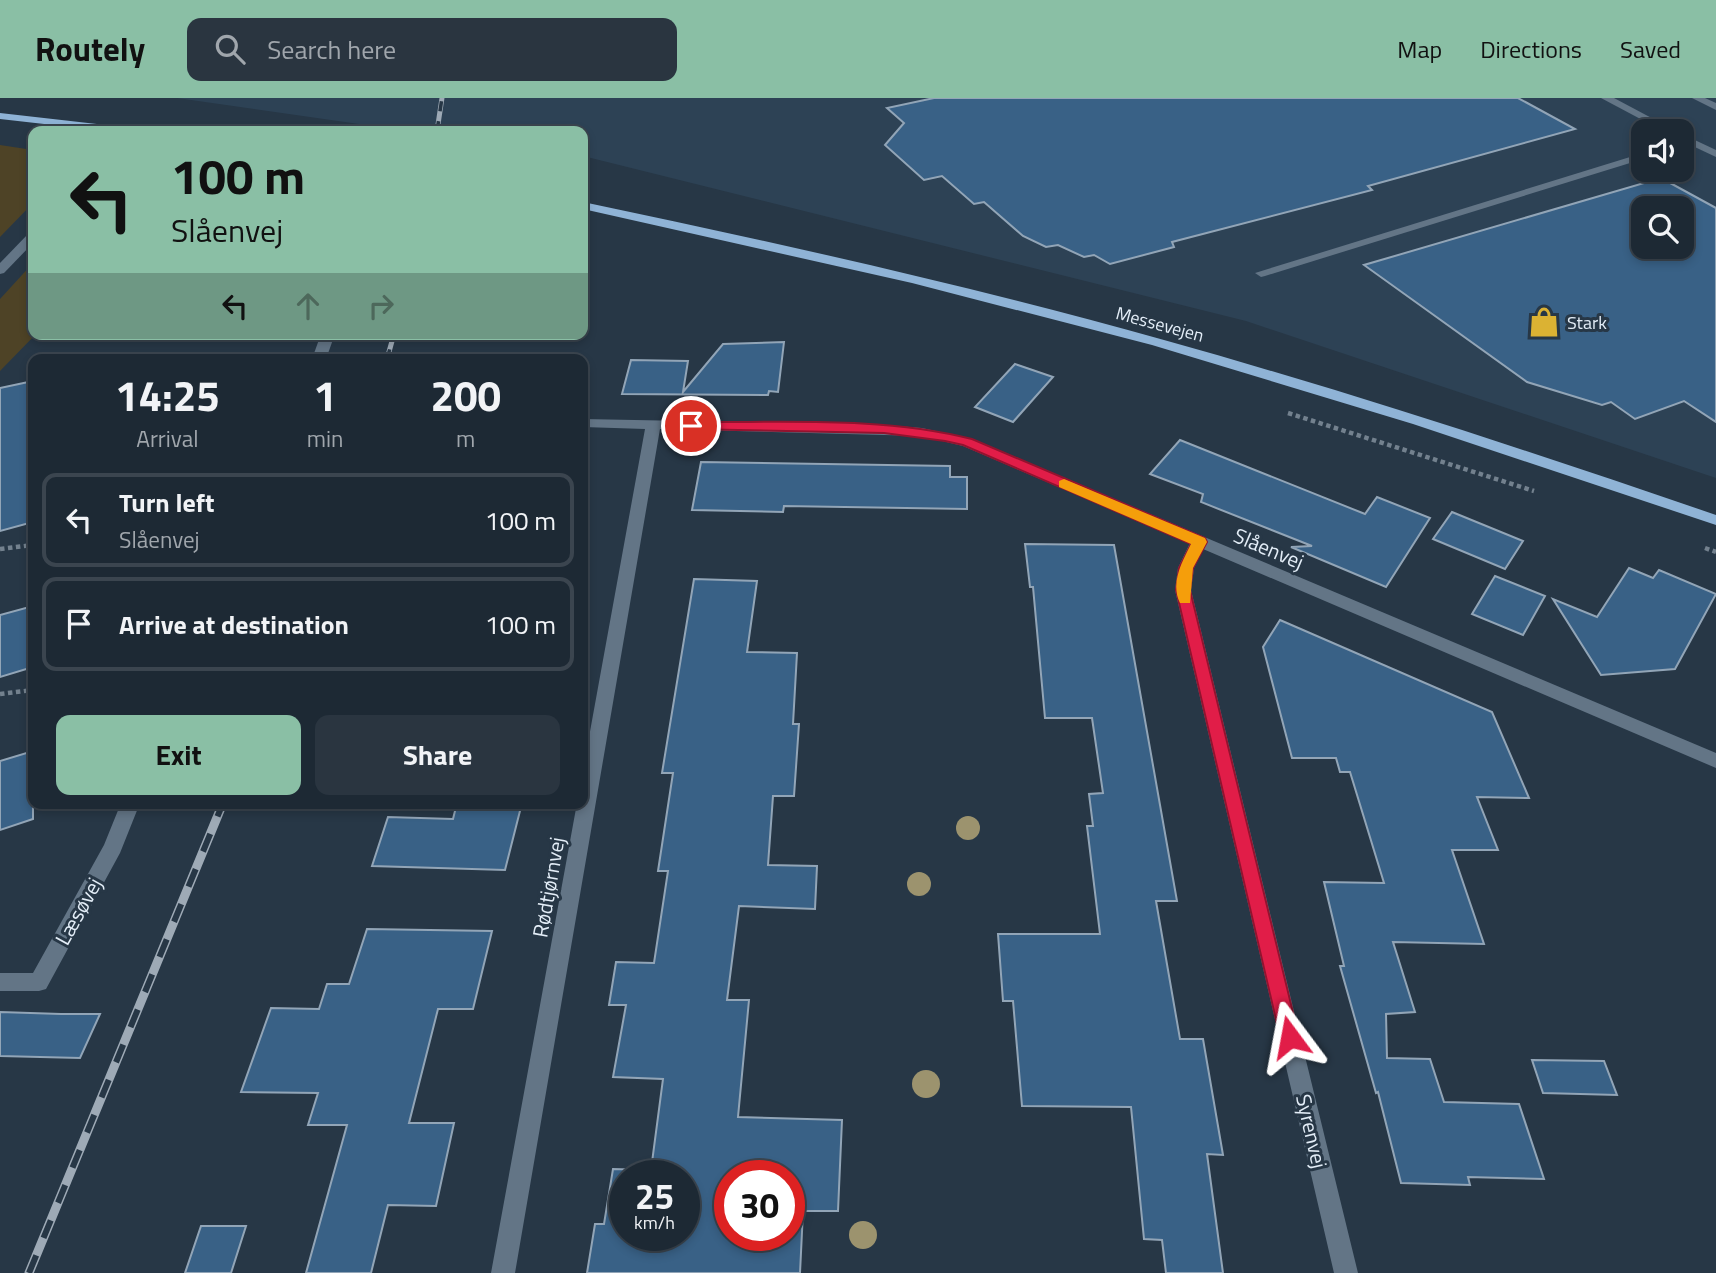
<!DOCTYPE html>
<meta charset="utf-8">
<style>
body{margin:0;font-family:"Titillium Web",sans-serif;background:#2a3540;color:#f1f3f6;height:100vh;display:flex;flex-direction:column;font-size:26px;white-space:nowrap}
*{box-sizing:border-box;margin:0}
p{font-size:23px;color:#a0a6ac}
.icon{flex:none;width:38px;height:38px;fill:none;stroke:currentColor;stroke-width:2;stroke-linecap:round;stroke-linejoin:round}
.map{position:relative;flex:1;overflow:hidden}
.sheet{position:absolute;left:28px;top:256px;width:560px;height:455px;display:flex;flex-direction:column;background:#1d2934;border-radius:14px;box-shadow:0 4px 10px #0003,0 0 0 2px #3b454f}
.sheet>*{flex:none}
.guide{position:absolute;left:28px;top:28px;width:560px;height:214px;border-radius:14px;box-shadow:0 4px 10px #0003,0 0 0 2px #3b454f;background:#8abfa5;color:#111;overflow:hidden}
.controls{position:absolute;left:1631px;top:21px;display:grid;gap:14px}
.controls a{display:grid;place-items:center;width:63px;height:63px;border-radius:14px;background:#1d2934;box-shadow:0 4px 10px #0003,0 0 0 2px #3b454f;font-size:35px}
.speed{position:absolute;left:609px;top:1062px;display:flex;gap:14px;font-size:35px;font-weight:700;text-align:center}
.speed>*{display:grid;place-content:center;width:91px;height:91px;border-radius:50%;background:#1d2934;box-shadow:0 4px 10px #0003,0 0 0 2px #3b454f;line-height:1}
.speed small{font-size:18px;font-weight:400}
.speed .limit{border:10px solid #d22;background:#fff;color:#111}
.pin{position:absolute;display:grid;place-items:center;width:60px;height:60px;color:#fff;margin:-30px;border:4px solid #fff;border-radius:50%;box-shadow:0 2px 7px #0007}
.me{position:absolute;width:77px;margin:-38px;rotate:347deg;stroke-linejoin:round;filter:drop-shadow(0 0 5px #0008)}
.turn{display:flex;align-items:center;gap:24px;height:147px;padding:0 28px;font-size:32px}
.turn .icon{width:91px;height:91px;stroke-width:2.5}
.turn b{display:block;font-size:49px;line-height:60px}
.lanes{display:flex;align-items:center;height:66px;padding:0 28px;background:#0003;justify-content:center;gap:35px;direction:ltr}
.lanes .off{opacity:.35}
.eta{display:flex;justify-content:space-evenly;align-items:center;height:119px;text-align:center}
.eta b{font-size:42px;font-weight:700;line-height:49px}
.primary-button{display:flex;gap:14px;margin-top:auto;padding:14px 28px}
.primary-button a{flex:1;height:80px;border-radius:14px;background:#8abfa5;color:#111;font-size:28px;font-weight:700;line-height:80px;text-align:center}
.primary-button a+a{background:#2a3540;color:#f1f3f6}
ul{padding:0;list-style:none}
li{display:flex;align-items:center;gap:21px;height:94px;margin:0 14px 10px;padding:0 14px;border:4px solid #3b454f;border-radius:14px}
li div{flex:1}
li b{display:block;font-size:26px}
li em{font-style:normal}
header{display:flex;align-items:center;gap:42px;box-sizing:border-box;height:98px;padding:0 35px;background:#8abfa5;color:#111}
header strong{font-size:33px}
nav{display:flex;gap:38px;margin-inline-start:auto;font-size:24px}
.search{width:490px;height:63px;background:#2a3540;display:flex;align-items:center;gap:18px;box-sizing:border-box;padding:0 24px;border-radius:14px;color:#a0a6ac;font-size:26px}
.map>svg:first-child{display:block}
.built{fill:#2d4255;fill-rule:evenodd}
.green{fill:#4e4326}
.building{fill:#396186;stroke:#92a5b7;stroke-width:2;fill-rule:evenodd}
.lines{fill:none;stroke-linecap:round;stroke-linejoin:round}
.path-far1{stroke:#73818e;stroke-width:2.5;stroke-dasharray:3.5 2.5;stroke-linecap:butt}
.path{stroke:#73818e;stroke-width:4.5;stroke-dasharray:4.5 3.5;stroke-linecap:butt}
.minor{fill:#637586;fill-rule:evenodd}
.major{fill:#8fb3d6;fill-rule:evenodd}
.rail-far1-casing{stroke:#9eaab6;stroke-width:5}
.rail-casing{stroke:#9eaab6;stroke-width:9}
.rail-far1{stroke:#273746;stroke-width:3.5;stroke-dasharray:10;stroke-linecap:butt}
.rail{stroke:#273746;stroke-width:6;stroke-dasharray:19;stroke-linecap:butt}
.tree{fill:#9c936e}
.route{fill:#e11d48;stroke:#92132f;stroke-width:2}
.slow{fill:#f59e0b}
.labels{text-anchor:middle;dominant-baseline:central;stroke-width:6;stroke-linejoin:round;paint-order:stroke}
.far-poi-label{font-size:18px;fill:#e3edf7;stroke:#273746;text-anchor:start}
.far-street-label{font-size:18px;fill:#e3edf7;stroke:#273746}
.street-label{font-size:21px;fill:#e3edf7;stroke:#273746}
</style>
<header>
<strong>Routely</strong>
<div class="search"><svg class="icon" aria-label="search" viewBox="0 0 24 24"><circle cx="10" cy="10" r="6"/><path d="M15 15l6 6"/></svg>Search here</div>
<nav><a>Map</a><a>Directions</a><a>Saved</a></nav>
</header>
<div class="map">
<svg width="1716" height="1175" viewBox="0 0 1716 1175">
<rect width="100%" height="100%" fill="#273746"/>
<path class="built" d="M 177,0 L 1716,0 L 1716,380 L 1246,223 L 583,58 L 583,33 L 408,33 ZM 1643,33 L 1682,33 L 1682,72 L 1643,72 ZM 1643,110 L 1682,110 L 1682,149 L 1643,149 Z"/>
<g class="green">
<polygon points="0,47 33,52 33,105 0,139"/>
<polygon points="33,165 33,236 36,236 0,273 0,201"/>
</g>
<g class="building">
<polygon points="934,0 1518,0 1575,31 1368,88 1372,92 1172,144 1174,149 1110,166 1094,157 1084,159 1058,147 1046,149 1023,138 984,104 974,106 942,78 924,82 885,47 904,25 887,10"/>
<path d="M 1661,80 L 1716,110 L 1716,324 L 1684,303 L 1635,321 L 1611,304 L 1602,307 L 1527,284 L 1364,167 ZM 1643,110 L 1682,110 L 1682,149 L 1643,149 Z"/>
<polygon points="784,244 778,294 769,293 768,297 622,296 631,262 688,263 683,294 723,246"/>
<polygon points="1015,266 1053,279 1013,324 975,309"/>
<polygon points="33,283 33,424 0,433 0,290"/>
<polygon points="1180,342 1365,416 1377,399 1430,420 1386,489 1291,449 1312,448 1201,404 1203,396 1150,376"/>
<polygon points="701,364 950,368 950,379 967,379 967,411 784,408 783,414 692,412"/>
<polygon points="1452,414 1523,443 1505,471 1433,441"/>
<polygon points="1025,446 1114,447 1177,803 1156,803 1180,941 1203,941 1223,1057 1207,1056 1223,1175 1166,1175 1162,1142 1144,1141 1131,1009 1022,1008 1013,903 1003,903 998,836 1100,836 1087,728 1093,728 1089,696 1103,695 1092,620 1045,620 1033,489 1030,489"/>
<polygon points="1629,470 1653,480 1659,472 1716,496 1675,571 1601,577 1553,501 1597,519"/>
<polygon points="1495,478 1545,498 1523,537 1472,516"/>
<path d="M 694,481 L 757,483 L 747,554 L 797,555 L 793,626 L 799,626 L 794,698 L 773,698 L 768,767 L 817,768 L 815,811 L 739,808 L 727,902 L 749,902 L 738,1019 L 842,1022 L 838,1113 L 803,1113 L 800,1175 L 587,1175 L 595,1126 L 604,1126 L 613,1071 L 651,1072 L 663,981 L 613,979 L 626,907 L 609,907 L 616,864 L 654,865 L 668,773 L 658,773 L 673,675 L 662,675 ZM 625,1078 L 684,1078 L 684,1138 L 625,1138 ZM 730,1078 L 789,1078 L 789,1138 L 730,1138 Z"/>
<polygon points="33,508 33,569 0,579 0,517"/>
<polygon points="1280,522 1492,614 1529,700 1477,699 1498,752 1452,752 1484,846 1393,844 1415,914 1386,916 1387,960 1430,961 1444,1004 1519,1006 1544,1081 1468,1079 1470,1087 1401,1085 1378,994 1376,995 1340,868 1344,868 1324,784 1384,785 1350,674 1340,674 1336,660 1292,660 1263,549"/>
<polygon points="33,653 33,721 0,732 0,663"/>
<polygon points="457,705 522,705 505,772 372,768 388,719 453,721"/>
<polygon points="367,831 492,833 473,911 438,911 409,1025 454,1025 436,1108 388,1107 371,1175 306,1175 347,1027 308,1027 318,995 241,994 271,910 319,911 327,886 349,886"/>
<polygon points="0,914 61,916 100,916 80,960 0,958"/>
<polygon points="1532,962 1604,963 1617,997 1543,995"/>
<polygon points="201,1128 246,1128 231,1175 185,1175"/>
</g>
<g class="lines">
<polyline class="path-far1" points="282,236 283,241 295,243"/>
<g class="path">
<polyline points="1288,315 1534,393"/>
<polyline points="1705,450 1716,454"/>
<polyline points="0,451 33,447"/>
<polyline points="0,596 33,592"/>
</g>
<g class="minor">
<polygon points="1601,0 1614,0 1676,33 1663,33"/>
<polygon points="1692,0 1705,0 1716,5 1716,12"/>
<polygon points="1682,36 1716,52 1716,59 1682,43"/>
<polygon points="1643,55 1643,61 1265,178 1261,179 1255,175"/>
<polygon points="33,134 33,145 4,175 0,176 0,165 29,135"/>
<polygon points="321,236 335,236 326,261 312,261"/>
<polygon points="583,321 884,327 922,330 972,341 1716,655 1716,670 1203,451 1194,470 1191,492 1358,1175 1334,1175 1175,492 1178,470 1190,445 963,348 922,338 660,331 515,1175 491,1175 577,705 583,705 583,672 645,331 583,329"/>
<polygon points="121,705 140,705 120,755 46,891 39,893 0,893 0,875 33,875 104,747"/>
</g>
<g class="major">
<polygon points="0,15 132,30 137,33 106,33 0,21"/>
<path d="M 583,104 C 778,145 972,188 1164,242 C 1350,294 1533,354 1716,417 L 1716,427 L 1413,326 L 1152,247 L 912,185 L 583,111 Z"/>
</g>
<g class="rail-far1-casing">
<g id="rail-far1">
<polyline points="437,33 442,0"/>
<polyline points="387,261 394,236"/>
</g>
</g>
<g class="rail-casing">
<polyline id="rail" points="29,1175 223,705"/>
</g>
<use href="#rail-far1" class="rail-far1"/>
<use href="#rail" class="rail"/>
</g>
<g class="tree">
<circle cx="968" cy="730" r="12"/>
<circle cx="919" cy="786" r="12"/>
<circle cx="926" cy="986" r="14"/>
<circle cx="863" cy="1137" r="14"/>
</g>
<path class="route" d="M 691,324 C 784,325 881,318 972,341 L 1205,440 L 1207,444 L 1193,470 L 1190,492 L 1299,939 L 1297,945 L 1290,948 L 1283,945 L 1280,939 L 1176,492 L 1179,470 L 1191,446 L 963,347 L 945,343 L 884,335 L 686,331 L 686,326 Z"/>
<path class="slow" d="M 1064,381 L 1205,440 L 1207,444 L 1193,470 L 1190,505 L 1180,505 C 1170,485 1182,464 1191,446 L 1059,389 L 1059,383 Z"/>
<defs>
<g id="shop-bare" transform="scale(2.415)"><path d="M-5-2.5h2.3a2.7 3.5 0 0 1 5.4 0H5L5.5 6h-11ZM-1.5-2.5h3a1.5 2.3 0 0 0-3 0Z" fill="#dbb233" stroke="#273746" stroke-width="2.5" paint-order="stroke"/></g>
</defs>
<g fill-rule="evenodd">
<use href="#shop-bare" x="1544" y="224"/>
</g>
<g class="labels">
<g class="far-poi-label">
<text x="1567" y="224">Stark</text>
</g>
<g class="far-street-label">
<text transform="translate(1160 226) rotate(15)">Messevejen</text>
</g>
<g class="street-label">
<text transform="translate(1269 450) rotate(23)">Slåenvej</text>
<text transform="translate(548 789) rotate(-80)">Rødtjørnvej</text>
<text transform="translate(78 813) rotate(-61)">Læsøvej</text>
<text transform="translate(1312 1033) rotate(77)">Syrenvej</text>
</g>
</g>
</svg>
<div class="controls">
<a><svg class="icon" aria-label="sound" viewBox="0 0 24 24"><path d="M4 9h4l5-4v14l-5-4H4zM17 9q2 3 0 6"/></svg></a>
<a><svg class="icon" aria-label="search" viewBox="0 0 24 24"><circle cx="10" cy="10" r="6"/><path d="M15 15l6 6"/></svg></a>
</div>
<div class="speed"><div>25<small>km/h</small></div><div class="limit">30</div></div>
<div class="pin" style="left:691px;top:328px;background:#d93025"><svg class="icon" aria-label="arrive" viewBox="0 0 24 24"><path d="M6 21V4h12l-3 4 3 4H6"/></svg></div>
<svg class="me" style="left:1290px;top:939px" viewBox="-20 -20 40 40"><path d="M0-17L14 15 0 8-14 15z" fill="#e11d48" stroke="#fff" stroke-width="4"/></svg>
<div class="guide">
<div class="turn"><svg class="icon" aria-label="left" viewBox="0 0 24 24"><path d="M17 20v-9H6M10 6l-5 5 5 5"/></svg><div><b>100 m</b>Slåenvej</div></div>
<div class="lanes"><svg class="icon" aria-label="left" viewBox="0 0 24 24"><path d="M17 20v-9H6M10 6l-5 5 5 5"/></svg><svg class="icon off" aria-label="ahead" viewBox="0 0 24 24"><path d="M12 20V5M6 11l6-6 6 6"/></svg><svg class="icon off" aria-label="right" viewBox="0 0 24 24"><path d="M7 20v-9h11M14 6l5 5-5 5"/></svg></div>
</div>
<section class="sheet">
<div class="eta">
<div><b>14:25</b><p>Arrival</p></div>
<div><b>1</b><p>min</p></div>
<div><b>200</b><p>m</p></div>
</div>
<ul>
<li><svg class="icon" aria-label="left" viewBox="0 0 24 24"><path d="M17 20v-9H6M10 6l-5 5 5 5"/></svg><div><b>Turn left</b><p>Slåenvej</p></div><em>100 m</em></li>
<li><svg class="icon" aria-label="arrive" viewBox="0 0 24 24"><path d="M6 21V4h12l-3 4 3 4H6"/></svg><div><b>Arrive at destination</b></div><em>100 m</em></li>
</ul>
<div class="primary-button"><a>Exit</a><a>Share</a></div>
</section>
</div>
